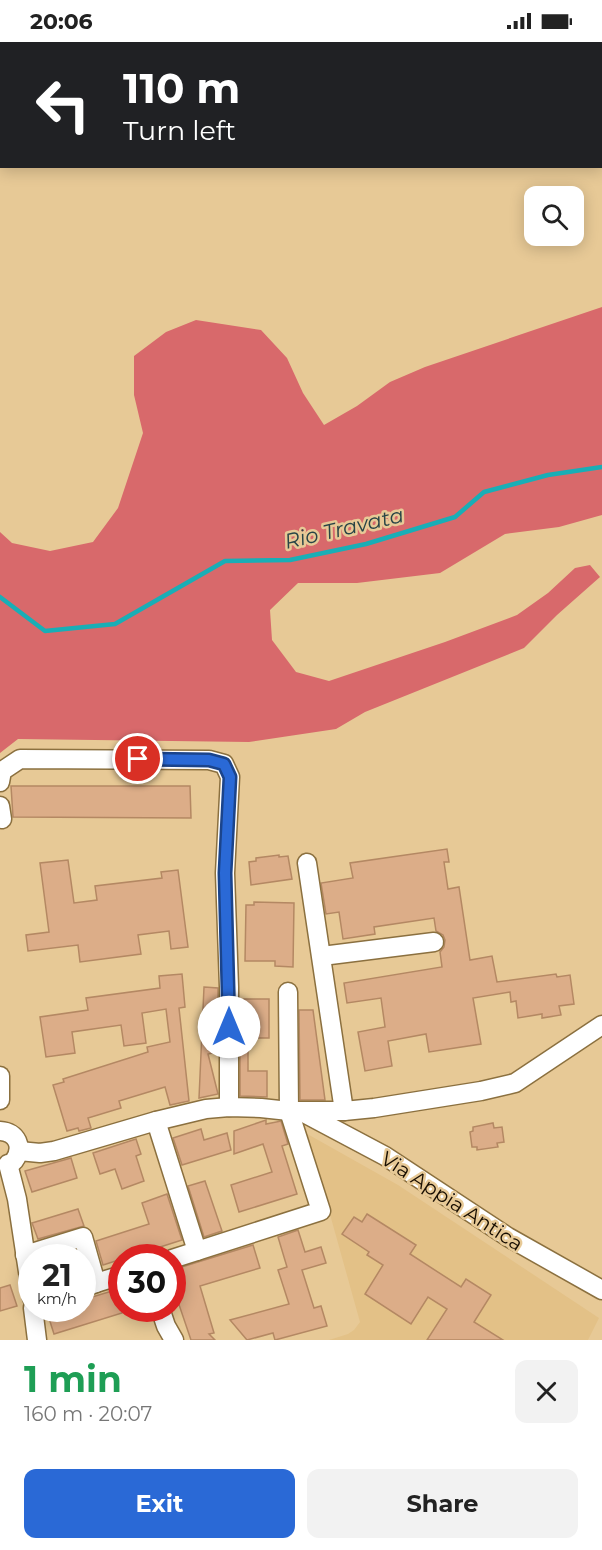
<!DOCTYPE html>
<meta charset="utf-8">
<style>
body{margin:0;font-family:Montserrat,sans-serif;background:#f2f2f2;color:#222;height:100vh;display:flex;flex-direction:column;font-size:22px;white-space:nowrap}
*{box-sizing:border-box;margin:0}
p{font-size:20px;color:#767676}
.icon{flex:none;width:33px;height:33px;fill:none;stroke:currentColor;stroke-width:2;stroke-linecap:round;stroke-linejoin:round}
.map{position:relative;height:1298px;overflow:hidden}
.side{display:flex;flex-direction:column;background:#fff;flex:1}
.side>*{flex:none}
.hud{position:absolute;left:0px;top:0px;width:603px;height:126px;box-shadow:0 3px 15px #0003;background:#202124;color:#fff;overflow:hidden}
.tools{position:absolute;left:524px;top:144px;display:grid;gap:12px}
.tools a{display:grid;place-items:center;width:60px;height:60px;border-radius:12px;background:#fff;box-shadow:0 3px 15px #0003;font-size:30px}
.speed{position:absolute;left:18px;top:1202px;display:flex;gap:12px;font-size:30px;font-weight:700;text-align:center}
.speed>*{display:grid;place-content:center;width:78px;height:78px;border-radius:50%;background:#fff;box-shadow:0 3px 15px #0003;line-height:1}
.speed small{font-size:15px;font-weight:400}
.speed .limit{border:9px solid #d22;background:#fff;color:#111}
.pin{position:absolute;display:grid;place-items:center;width:51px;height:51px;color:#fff;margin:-26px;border:3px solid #fff;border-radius:50%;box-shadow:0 2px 6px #0007}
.me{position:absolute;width:66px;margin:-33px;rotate:0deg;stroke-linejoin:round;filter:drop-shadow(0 0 4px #0008)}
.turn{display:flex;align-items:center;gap:21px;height:126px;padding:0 24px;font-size:27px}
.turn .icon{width:78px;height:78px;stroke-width:2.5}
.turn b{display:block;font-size:42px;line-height:51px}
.round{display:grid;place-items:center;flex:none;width:63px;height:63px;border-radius:12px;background:#f2f2f2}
.headline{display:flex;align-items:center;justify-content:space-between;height:102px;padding:0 24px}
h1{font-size:36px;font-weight:700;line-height:45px;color:#1e9e55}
.cta{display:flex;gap:12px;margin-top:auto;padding:12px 24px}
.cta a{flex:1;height:69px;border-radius:12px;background:#2a69d6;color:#fff;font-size:24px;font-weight:700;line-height:69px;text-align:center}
.cta a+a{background:#f2f2f2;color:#222}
.status{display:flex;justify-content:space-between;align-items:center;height:42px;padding:0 30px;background:#fff;direction:ltr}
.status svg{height:16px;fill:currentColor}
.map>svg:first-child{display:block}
.built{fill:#e3c187}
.forest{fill:#d8696b}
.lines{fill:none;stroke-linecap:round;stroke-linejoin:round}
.stream{stroke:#19aeb6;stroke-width:4.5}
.building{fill:#dcad88;stroke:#b48863;stroke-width:1.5}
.minor-casing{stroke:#8b703f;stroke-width:21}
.minor{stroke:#fff;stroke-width:18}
.route-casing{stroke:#1b448b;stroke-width:15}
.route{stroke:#2a69d6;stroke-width:10}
.labels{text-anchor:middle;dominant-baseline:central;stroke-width:5;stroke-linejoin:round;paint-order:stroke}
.street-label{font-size:20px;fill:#170d00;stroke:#e7c996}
.water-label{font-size:21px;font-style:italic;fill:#284446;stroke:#e7c996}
</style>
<div class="status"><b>20:06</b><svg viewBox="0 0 49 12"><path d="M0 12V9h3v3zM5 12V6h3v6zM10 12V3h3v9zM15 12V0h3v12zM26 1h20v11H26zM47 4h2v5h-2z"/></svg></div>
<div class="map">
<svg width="602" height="1298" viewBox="0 0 602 1298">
<rect width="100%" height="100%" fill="#e7c996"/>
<polygon class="built" points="302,1089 398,1143 599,1276 588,1298 329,1298 348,1292 354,1288 360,1280 331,1176"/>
<polygon class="forest" points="602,265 602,473 559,485 505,492 440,531 357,541 298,541 270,568 272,598 296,630 329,639 445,600 517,573 548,551 575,526 590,523 600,535 557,573 524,606 365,670 336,687 249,700 18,697 0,711 0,490 12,501 50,509 93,500 118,466 143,391 134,353 134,314 166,290 196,278 261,288 287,316 303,351 324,383 357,364 390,340 425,325"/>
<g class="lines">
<polyline class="stream" points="0,555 45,589 115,582 225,519 290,518 366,502 455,475 484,450 548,433 602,425"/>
</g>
<g class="building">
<polygon points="11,744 190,744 191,776 13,775"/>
<polygon points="447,807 449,820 444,820 448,847 459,845 470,918 492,914 497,940 556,932 557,935 570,933 574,962 559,964 561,973 542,976 542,972 518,976 516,959 511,960 510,950 473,956 481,1002 429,1010 426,992 388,999 392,1024 365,1029 358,990 385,985 381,956 347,961 344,941 442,925 440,910 444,905 445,898 443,893 436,889 434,876 374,885 375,892 343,897 339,870 326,872 321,841 353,836 350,821"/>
<polygon points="279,813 279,815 288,814 292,837 251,843 249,820 256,819 256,816"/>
<polygon points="68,818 74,861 97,858 95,844 162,836 161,830 178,828 188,905 171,907 169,889 138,893 141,912 80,920 78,903 28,909 26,893 49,890 40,821"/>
<polygon points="254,860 294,861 293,925 275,924 275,919 245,919 246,863 254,863"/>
<polygon points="182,932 185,965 179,966 189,1059 170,1063 165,1045 119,1059 121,1066 88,1076 91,1086 79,1089 78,1086 67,1089 53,1043 64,1040 63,1037 148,1010 147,1005 170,1000 166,967 142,971 146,1001 124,1004 121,983 72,990 75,1011 46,1015 40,975 88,968 86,956 160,946 159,934"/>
<polygon points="204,945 218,946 218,1010 208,1012 218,1052 199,1056"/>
<polygon points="244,957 269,957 269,996 248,996 248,1029 267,1029 267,1055 240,1054 240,966 244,966"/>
<polygon points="299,968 313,968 325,1058 300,1058"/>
<polygon points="266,1078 266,1082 281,1079 288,1102 282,1104 297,1152 239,1170 231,1143 272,1130 263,1102 234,1112 234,1089"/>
<polygon points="493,1081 494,1086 502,1085 504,1100 497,1101 498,1105 477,1108 477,1105 472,1105 470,1090 473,1089 473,1085"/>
<polygon points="201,1087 204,1098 227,1091 231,1108 182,1123 173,1096"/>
<polygon points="136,1097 141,1112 136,1114 144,1139 122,1147 115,1127 100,1132 93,1111"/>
<polygon points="71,1116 77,1136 32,1150 25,1129"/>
<polygon points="205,1139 222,1189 204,1195 188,1144"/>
<polygon points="167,1152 182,1198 129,1215 122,1215 122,1217 103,1223 96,1199 149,1182 142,1161"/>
<polygon points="78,1167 84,1184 38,1197 32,1181"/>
<polygon points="367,1172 416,1203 410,1212 461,1245 466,1237 491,1253 474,1280 503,1298 427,1298 447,1267 428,1255 411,1282 365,1252 383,1223 367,1213 369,1210 342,1192 354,1175 362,1180"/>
<polygon points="298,1188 305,1210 321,1205 326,1221 302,1228 314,1266 321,1264 327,1284 275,1298 273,1291 247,1298 230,1278 289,1262 278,1228 287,1225 278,1195"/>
<polygon points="253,1203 260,1226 200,1244 214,1291 209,1292 215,1298 191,1298 172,1242 172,1228"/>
<polygon points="10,1243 17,1264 0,1269 0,1246"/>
<polygon points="122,1246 122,1271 54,1292 47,1270 59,1266 82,1266 82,1258"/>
</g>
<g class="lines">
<g class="minor-casing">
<g id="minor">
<polyline points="0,740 2,729 20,717 209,718 224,722 230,735 225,831 229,945 229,1065"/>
<polyline points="0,764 2,777"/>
<polyline points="307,821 344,1069"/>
<polyline points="322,914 434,900"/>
<polyline points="0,1034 0,1058"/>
<polyline points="304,1071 385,1114 508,1195 602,1248"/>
<polyline points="156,1079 197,1209"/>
<path d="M 0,1089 C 17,1090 24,1105 14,1119"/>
<polyline points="19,1109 40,1111 54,1109 156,1079 206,1067 229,1065 261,1066 289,1069 344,1069 374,1066 481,1049 515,1041 602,983"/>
<polyline points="8,1122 17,1157 32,1256"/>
<polyline points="25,1213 83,1195 96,1241 82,1246"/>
<polyline points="172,1217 321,1169 289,1069 288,950"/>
<polyline points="96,1241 122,1233"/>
<polyline points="33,1266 37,1298"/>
<polyline points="160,1266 166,1284 174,1298"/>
</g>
</g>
<use href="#minor" class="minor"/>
</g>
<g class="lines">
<g class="route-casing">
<polyline id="route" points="138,717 209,718 224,722 230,735 225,831 229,985"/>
</g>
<use href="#route" class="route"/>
</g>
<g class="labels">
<g class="street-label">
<text transform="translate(452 1159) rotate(33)">Via Appia Antica</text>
</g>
<g class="water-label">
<text transform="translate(344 486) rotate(-13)">Rio Travata</text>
</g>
</g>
</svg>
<div class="tools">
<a><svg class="icon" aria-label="search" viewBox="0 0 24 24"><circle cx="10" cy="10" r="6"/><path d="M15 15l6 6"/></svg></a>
</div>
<div class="speed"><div>21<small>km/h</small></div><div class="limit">30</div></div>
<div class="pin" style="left:138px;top:717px;background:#d93025"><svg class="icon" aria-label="arrive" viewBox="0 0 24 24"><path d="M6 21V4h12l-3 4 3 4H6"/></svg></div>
<svg class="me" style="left:229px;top:985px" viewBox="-20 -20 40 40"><circle r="19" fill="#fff"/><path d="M0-13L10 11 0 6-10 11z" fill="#2a69d6"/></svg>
<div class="hud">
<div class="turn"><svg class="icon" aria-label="left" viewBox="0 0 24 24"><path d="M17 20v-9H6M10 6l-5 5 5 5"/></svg><div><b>110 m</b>Turn left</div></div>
</div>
</div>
<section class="side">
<div class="headline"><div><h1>1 min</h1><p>160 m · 20:07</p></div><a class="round"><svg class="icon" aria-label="close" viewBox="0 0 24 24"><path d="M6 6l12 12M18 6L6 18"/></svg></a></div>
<div class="cta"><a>Exit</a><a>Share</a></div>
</section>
